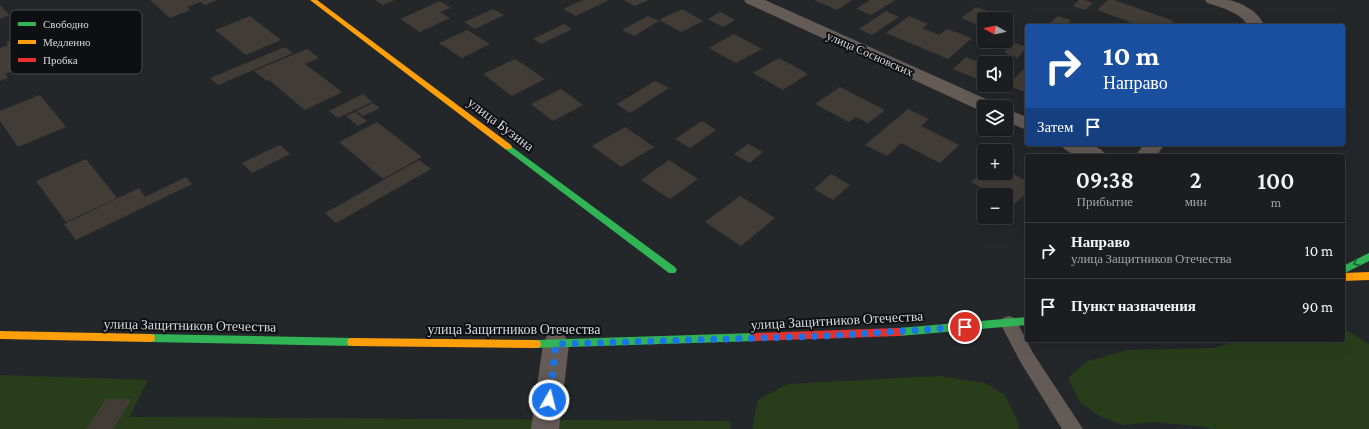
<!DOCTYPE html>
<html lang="ru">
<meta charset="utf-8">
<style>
body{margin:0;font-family:"Crimson Pro",serif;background:#242629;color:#f1f3f6;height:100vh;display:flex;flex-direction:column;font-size:15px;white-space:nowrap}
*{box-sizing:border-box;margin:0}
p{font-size:13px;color:#a0a2a5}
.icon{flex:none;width:22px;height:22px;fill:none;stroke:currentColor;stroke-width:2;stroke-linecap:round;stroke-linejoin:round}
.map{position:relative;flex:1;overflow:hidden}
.sheet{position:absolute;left:1025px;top:154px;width:320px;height:188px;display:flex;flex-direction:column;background:#1b1d20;border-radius:4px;box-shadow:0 4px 16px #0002,0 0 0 1px #393b3e}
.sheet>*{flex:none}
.top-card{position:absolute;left:1025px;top:24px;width:320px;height:122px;border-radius:4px;box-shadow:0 4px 16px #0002,0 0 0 1px #393b3e;background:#1a4fa0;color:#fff;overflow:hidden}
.needle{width:26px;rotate:278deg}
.controls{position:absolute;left:977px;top:12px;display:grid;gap:8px}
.controls a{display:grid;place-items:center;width:36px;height:36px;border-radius:4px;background:#1b1d20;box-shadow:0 4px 16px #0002,0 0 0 1px #393b3e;font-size:20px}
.pin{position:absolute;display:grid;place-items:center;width:34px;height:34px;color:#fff;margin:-17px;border:2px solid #fff;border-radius:50%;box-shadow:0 1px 4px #0007}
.me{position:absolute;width:44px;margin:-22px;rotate:8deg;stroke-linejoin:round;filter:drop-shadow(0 0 3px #0008)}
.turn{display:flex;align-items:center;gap:14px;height:84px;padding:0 12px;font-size:18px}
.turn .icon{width:52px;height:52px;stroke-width:2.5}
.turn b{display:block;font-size:28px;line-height:34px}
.then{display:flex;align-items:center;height:38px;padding:0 12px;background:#0003;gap:8px;font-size:15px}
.eta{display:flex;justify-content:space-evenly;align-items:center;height:68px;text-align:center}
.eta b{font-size:24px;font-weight:600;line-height:28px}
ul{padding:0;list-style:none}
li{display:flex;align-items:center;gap:12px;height:56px;padding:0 12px;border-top:1px solid #393b3e}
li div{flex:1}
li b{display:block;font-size:15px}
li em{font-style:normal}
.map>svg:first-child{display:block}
.green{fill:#283e1a}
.building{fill:#413c36}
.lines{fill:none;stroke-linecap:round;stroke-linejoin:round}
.lane{fill:#655b56;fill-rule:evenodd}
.street{fill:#655b56;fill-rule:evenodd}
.fast{fill:#30b455;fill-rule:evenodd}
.slow{fill:#ff9f0a;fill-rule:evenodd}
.jam{fill:#e5322d;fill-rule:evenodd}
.oneway{stroke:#1e6234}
.route{stroke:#1a73e8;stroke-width:7;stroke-dasharray:0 12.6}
.labels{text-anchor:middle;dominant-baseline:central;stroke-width:4;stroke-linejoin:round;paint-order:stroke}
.far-street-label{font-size:12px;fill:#d6d9dd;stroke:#0d0f12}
.street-label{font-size:14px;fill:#d6d9dd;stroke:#0d0f12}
.key{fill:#0d0f12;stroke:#494c4f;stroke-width:1}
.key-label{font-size:11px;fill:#d6d9dd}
</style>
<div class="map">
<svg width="1369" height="429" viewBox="0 0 1369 429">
<rect width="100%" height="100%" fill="#24272a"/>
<g class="green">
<polygon points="1343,328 1369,344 1369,429 1210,429 1206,427 1154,422 1123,425 1099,416 1080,402 1068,378 1088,361 1127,350 1214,348 1241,340 1343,340"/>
<polygon points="0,375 148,380 129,417 729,421 731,429 0,429"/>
<polygon points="939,376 985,383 1005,395 1019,424 1018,429 752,429 758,400 788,384"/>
</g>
<g class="building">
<polygon points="150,0 217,0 205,5 201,2 187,7 190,10 170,18"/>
<polygon points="375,0 395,0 383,5"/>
<polygon points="583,0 609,0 576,16 563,9"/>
<polygon points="623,0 648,0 635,6"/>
<polygon points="814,0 852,0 837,10"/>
<polygon points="870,0 895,0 871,15 856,9"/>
<polygon points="1079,0 1085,0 1093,3 1085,10 1073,6"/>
<polygon points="1108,0 1114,0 1174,21 1169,26 1141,26 1097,10"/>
<polygon points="440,1 451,8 440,12 450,18 420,32 400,19"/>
<polygon points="0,5 9,15 0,19"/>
<polygon points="976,7 990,12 975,24 961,18"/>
<polygon points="493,9 504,15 475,29 464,22"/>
<polygon points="682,9 703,21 681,32 659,20"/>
<polygon points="886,11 899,17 872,35 859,29"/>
<polygon points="720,12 735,20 723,27 708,19"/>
<polygon points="250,16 281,40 246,55 215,30"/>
<polygon points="648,16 659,21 634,36 622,30"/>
<polygon points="909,16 928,24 922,28 939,35 947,29 972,38 948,59 886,33"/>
<polygon points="1058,16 1071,20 1065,26 1055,26 1049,24"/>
<polygon points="564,24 572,29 541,44 533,39"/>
<polygon points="467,30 490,44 462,58 439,43"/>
<polygon points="734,34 762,49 736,63 709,48"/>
<polygon points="27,35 51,62 29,70 26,67 5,74 8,78 0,81 0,48 8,45 6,42"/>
<polygon points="1015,43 1027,47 1018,58 1004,52"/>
<polygon points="285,47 293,53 218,85 210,78"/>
<polygon points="307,49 319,58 305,64 342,92 305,110 269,80 267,81 254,71"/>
<polygon points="966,57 984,64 984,82 953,69"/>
<polygon points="779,58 808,74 783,90 753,73"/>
<polygon points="515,59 545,79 512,96 483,74"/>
<polygon points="1027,66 1027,93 1008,85"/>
<polygon points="655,81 669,88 630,113 617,104"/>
<polygon points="840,87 873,104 885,110 868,123 856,117 849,122 815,104"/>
<polygon points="561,89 583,105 553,121 531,104"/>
<polygon points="363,94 372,102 338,118 329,111"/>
<polygon points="40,95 66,127 18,147 0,121 0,111"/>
<polygon points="373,103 380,108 363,116 356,111"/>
<polygon points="908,109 929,119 921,126 959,145 940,163 901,143 887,156 865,145"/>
<polygon points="355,112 367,121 358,126 346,116"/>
<polygon points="702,121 716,130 690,148 675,139"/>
<polygon points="377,122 422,157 383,179 339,142"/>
<polygon points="625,127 654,147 621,167 592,146"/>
<polygon points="748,144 763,152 750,163 734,154"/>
<polygon points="280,145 290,154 252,173 242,163"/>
<polygon points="86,159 117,198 66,222 36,181"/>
<polygon points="419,160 431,169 336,223 325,213"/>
<polygon points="669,160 698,179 670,199 641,180"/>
<polygon points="1006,170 1027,181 1027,193 1013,205 1006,201 1006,195 995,195 971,182 984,171 984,173 1006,173"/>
<polygon points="831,174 850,185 833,200 814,189"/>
<polygon points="186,177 192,184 76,240 64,224 139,188 145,197"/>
<polygon points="740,196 775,218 741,246 705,222"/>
<polygon points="106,399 132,399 113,429 86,429"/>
</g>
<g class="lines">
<polygon class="lane" points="1009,316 1015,318 1033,353 1083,429 1062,429 1021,363 1000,323 1003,318"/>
<g class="street">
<polygon points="744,0 765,0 995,103 997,107 984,107 984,112 981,111 746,3"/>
<path d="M 1205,0 C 1212,0 1220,0 1227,0 C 1240,1 1261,13 1264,26 L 1248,26 C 1242,13 1220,7 1207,3 Z"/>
<polygon points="1006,109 1027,117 1027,130 1006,122"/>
<path d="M 1060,144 C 1075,144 1098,141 1107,156 C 1092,156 1070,159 1060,144 Z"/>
<polygon points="1144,144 1165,144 1156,156 1135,156"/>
<polygon points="556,333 565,336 569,344 559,429 531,429 543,344 547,336"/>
</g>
<g class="fast">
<polygon points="508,144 675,267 677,270 675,273 669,273 505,149 504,147 505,145"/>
<polygon points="1369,253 1369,261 1343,274 1343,266"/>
<polygon points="1027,317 1027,325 899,336 895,335 894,332 895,329 899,328"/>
<polygon points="755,333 759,334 760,337 759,340 755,341 536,348 532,347 531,344 532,341 536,340"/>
<polygon points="150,334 352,338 356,339 357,342 356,345 352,346 150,342 146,341 145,338 146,335"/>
</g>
<g class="slow">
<polygon points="310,0 317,0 511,145 512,147 511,149 505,149"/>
<polygon points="1369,272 1369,280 1343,281 1343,273"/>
<polygon points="0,331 150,334 154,335 155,338 154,341 150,342 0,339"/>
<polygon points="352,338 536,340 540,341 541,344 540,347 536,348 352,346 348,345 347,342 348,339"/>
</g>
<polygon class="jam" points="899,328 903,329 904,332 903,335 899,336 755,341 751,340 750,337 751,334 755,333"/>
</g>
<defs><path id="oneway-chevron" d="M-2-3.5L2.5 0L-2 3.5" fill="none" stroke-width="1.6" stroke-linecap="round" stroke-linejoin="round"/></defs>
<use class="oneway" href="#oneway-chevron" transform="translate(1356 263) rotate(155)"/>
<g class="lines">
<polyline class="route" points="549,400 556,344 825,336 965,327"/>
</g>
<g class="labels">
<g class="far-street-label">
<text transform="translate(870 54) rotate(24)">улица Сосновских</text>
</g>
<g class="street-label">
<text transform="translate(501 124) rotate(37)">улица Бузина</text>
<text transform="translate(837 320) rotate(-3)">улица Защитников Отечества</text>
<text transform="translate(190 325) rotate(1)">улица Защитников Отечества</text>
<text x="514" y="329">улица Защитников Отечества</text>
</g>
</g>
<rect x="10" y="10" width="132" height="64" rx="6" class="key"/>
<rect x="18" y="22" width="18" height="4" fill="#30b455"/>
<rect x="18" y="40" width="18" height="4" fill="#ff9f0a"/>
<rect x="18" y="58" width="18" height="4" fill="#e5322d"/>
<g class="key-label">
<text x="43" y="28">Свободно</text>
<text x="43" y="46">Медленно</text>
<text x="43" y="64">Пробка</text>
</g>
</svg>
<div class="controls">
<a><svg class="needle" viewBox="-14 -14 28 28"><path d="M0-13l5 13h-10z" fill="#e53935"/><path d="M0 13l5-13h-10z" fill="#a0a2a5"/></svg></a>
<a><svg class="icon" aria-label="sound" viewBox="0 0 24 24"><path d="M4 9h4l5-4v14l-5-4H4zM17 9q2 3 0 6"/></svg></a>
<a><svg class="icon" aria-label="layers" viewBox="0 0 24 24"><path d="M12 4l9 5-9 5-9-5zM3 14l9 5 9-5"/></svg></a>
<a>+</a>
<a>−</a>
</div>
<div class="pin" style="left:965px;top:327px;background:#d93025"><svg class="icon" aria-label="arrive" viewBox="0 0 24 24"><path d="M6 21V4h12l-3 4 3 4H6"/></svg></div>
<svg class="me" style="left:549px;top:400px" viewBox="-20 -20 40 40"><circle r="17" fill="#1a73e8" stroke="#fff" stroke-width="3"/><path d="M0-11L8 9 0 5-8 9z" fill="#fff"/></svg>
<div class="top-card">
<div class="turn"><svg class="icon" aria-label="right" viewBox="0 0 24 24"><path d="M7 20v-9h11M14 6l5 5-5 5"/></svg><div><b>10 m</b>Направо</div></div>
<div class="then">Затем<svg class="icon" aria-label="arrive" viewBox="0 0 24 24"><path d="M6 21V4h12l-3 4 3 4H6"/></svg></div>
</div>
<section class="sheet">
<div class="eta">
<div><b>09:38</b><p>Прибытие</p></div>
<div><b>2</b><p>мин</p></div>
<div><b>100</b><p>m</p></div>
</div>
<ul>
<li><svg class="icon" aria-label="right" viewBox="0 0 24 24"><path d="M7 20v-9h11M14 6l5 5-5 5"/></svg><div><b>Направо</b><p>улица Защитников Отечества</p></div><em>10 m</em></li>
<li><svg class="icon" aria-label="arrive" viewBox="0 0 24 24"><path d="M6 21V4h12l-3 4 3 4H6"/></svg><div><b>Пункт назначения</b></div><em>90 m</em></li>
</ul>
</section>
</div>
